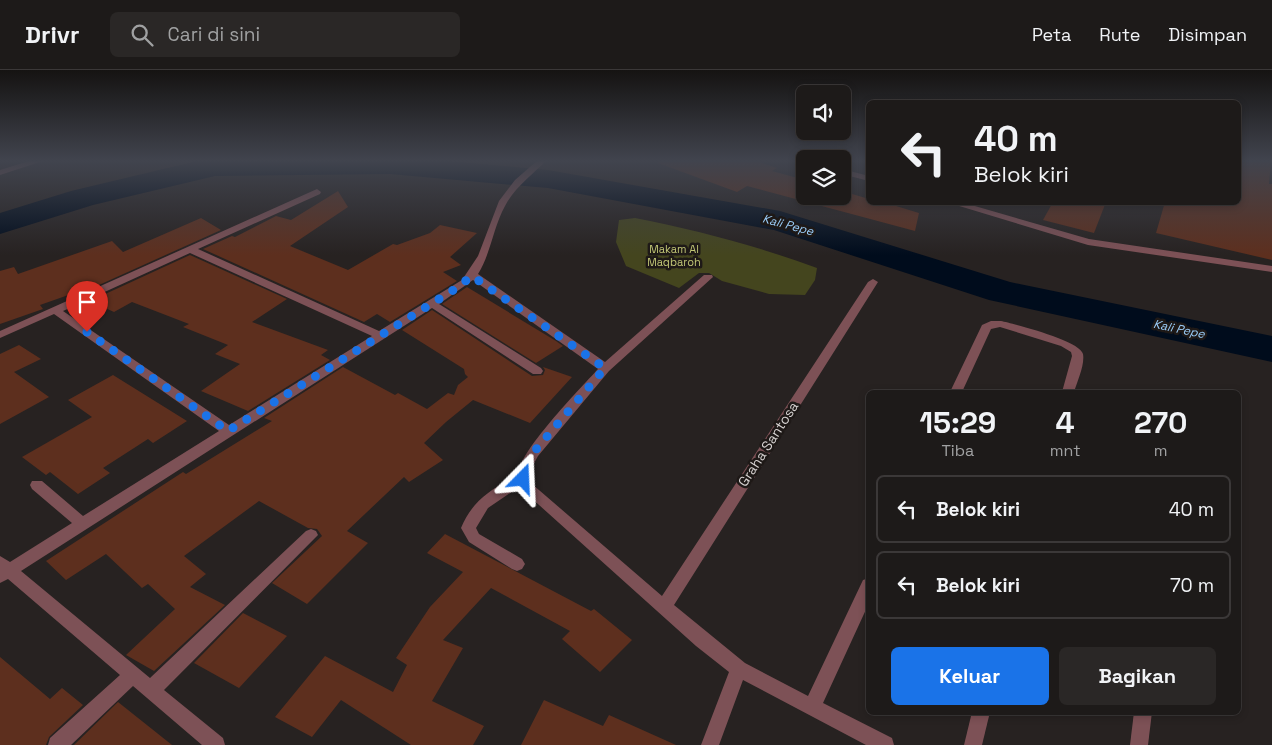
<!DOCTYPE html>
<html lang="id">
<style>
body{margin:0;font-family:"Space Grotesk",sans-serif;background:#2a2726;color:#f1f3f6;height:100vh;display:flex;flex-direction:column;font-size:19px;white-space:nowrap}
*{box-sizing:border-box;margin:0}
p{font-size:16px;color:#a0a1a2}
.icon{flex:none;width:28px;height:28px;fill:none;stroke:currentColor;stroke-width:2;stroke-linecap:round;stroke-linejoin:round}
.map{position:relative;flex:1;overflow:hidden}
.drawer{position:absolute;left:866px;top:320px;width:375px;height:325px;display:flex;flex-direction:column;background:#1d1a19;border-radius:8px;box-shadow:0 2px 8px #0003,0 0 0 1px #3b3838}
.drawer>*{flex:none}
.hud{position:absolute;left:866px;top:30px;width:375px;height:105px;border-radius:8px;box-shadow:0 2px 8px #0003,0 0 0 1px #3b3838;background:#1d1a19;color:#f1f3f6;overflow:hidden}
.buttons{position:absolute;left:796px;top:15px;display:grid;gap:10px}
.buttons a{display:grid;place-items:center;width:55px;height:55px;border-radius:8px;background:#1d1a19;box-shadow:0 2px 8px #0003,0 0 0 1px #3b3838;font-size:25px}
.pin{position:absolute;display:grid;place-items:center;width:42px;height:42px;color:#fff;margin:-51px -21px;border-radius:50% 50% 50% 0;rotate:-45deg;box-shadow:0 0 5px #0007}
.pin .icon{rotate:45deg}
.me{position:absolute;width:55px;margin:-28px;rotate:21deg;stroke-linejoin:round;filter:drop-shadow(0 0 4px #0008)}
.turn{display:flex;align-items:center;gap:18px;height:105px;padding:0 25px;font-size:22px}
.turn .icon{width:65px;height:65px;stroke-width:2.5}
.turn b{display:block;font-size:35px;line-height:42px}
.eta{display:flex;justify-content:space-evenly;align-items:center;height:85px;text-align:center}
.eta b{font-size:30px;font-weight:700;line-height:35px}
.button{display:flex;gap:10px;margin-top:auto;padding:10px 25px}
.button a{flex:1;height:58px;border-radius:8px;background:#1a73e8;color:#fff;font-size:20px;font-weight:700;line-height:58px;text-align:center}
.button a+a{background:#2a2726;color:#f1f3f6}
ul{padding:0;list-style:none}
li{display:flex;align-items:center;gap:15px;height:68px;margin:0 10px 8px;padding:0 15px;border:2px solid #3b3838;border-radius:8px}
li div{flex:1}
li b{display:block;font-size:19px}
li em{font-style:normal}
header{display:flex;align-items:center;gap:30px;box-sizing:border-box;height:70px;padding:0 25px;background:#1d1a19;border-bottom:1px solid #3b3838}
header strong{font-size:24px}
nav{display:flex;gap:28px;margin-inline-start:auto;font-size:18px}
.search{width:350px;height:45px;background:#2a2726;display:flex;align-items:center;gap:12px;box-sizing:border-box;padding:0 18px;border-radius:8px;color:#a0a1a2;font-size:19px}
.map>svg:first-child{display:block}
.green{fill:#44451e}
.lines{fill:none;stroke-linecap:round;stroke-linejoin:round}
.river{fill:#000c1c;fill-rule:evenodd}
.building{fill:#5d2f1e}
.minor{fill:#7d5156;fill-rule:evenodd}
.route{stroke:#1a73e8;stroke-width:9;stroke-dasharray:0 16.2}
.labels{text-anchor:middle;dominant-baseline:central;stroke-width:5;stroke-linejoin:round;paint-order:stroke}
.far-park-label{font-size:11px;fill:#c0c575;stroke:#1e1917}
.far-water-label{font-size:12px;font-style:italic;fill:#9bcefa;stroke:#1e1917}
.street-label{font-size:14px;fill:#d6d2d1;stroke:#1e1917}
</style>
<header>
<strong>Drivr</strong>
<div class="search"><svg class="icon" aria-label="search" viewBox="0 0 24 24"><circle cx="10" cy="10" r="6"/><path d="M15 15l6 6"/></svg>Cari di sini</div>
<nav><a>Peta</a><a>Rute</a><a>Disimpan</a></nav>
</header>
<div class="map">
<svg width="1272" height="675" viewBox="0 0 1272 675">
<rect width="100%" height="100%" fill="#272221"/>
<path class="green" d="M 635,148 C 697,160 757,176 817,198 L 815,210 L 805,225 L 769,224 L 722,211 L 709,203 L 699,203 L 679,218 L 626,196 L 616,172 L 619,150 Z"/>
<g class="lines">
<polygon class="river" points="201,90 439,90 548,100 780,141 1010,212 1272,266 1272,292 989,230 774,160 548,118 390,104 215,106 93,135 0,164 0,143 71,121"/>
</g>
<g class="building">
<polygon points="659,90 753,90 777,98 772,101 805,110 805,126 842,126 842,121 869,129 869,132 883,132 919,143 915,161 747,116 737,122 658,93"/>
<polygon points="1239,90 1271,90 1269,114 1272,114 1272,190 1156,163 1165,132 1239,132"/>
<polygon points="338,121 348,137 290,176 348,200 393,174 397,175 430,163 440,155 477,163 450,187 461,195 443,202 457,211 390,252 377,244 364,252 203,179 232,166 235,167 276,146 291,150"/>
<polygon points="1053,132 1106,132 1094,163 1043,150"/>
<polygon points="201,148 221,160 79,224 77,222 40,235 43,239 0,254 0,201 14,197 18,204 112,171 123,182"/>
<polygon points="190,185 287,229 252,252 328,280 321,285 330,290 248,341 201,321 240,294 215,284 228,275 183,257 189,254 132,232 114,242 90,231"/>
<polygon points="467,217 556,271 563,276 536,293 442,234"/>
<polygon points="432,240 532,306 543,305 545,300 543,297 572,307 530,353 473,330 446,352 424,373 443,390 409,412 404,407 347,461 368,473 307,534 272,513 322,466 317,459 308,458 259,431 184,486 206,504 190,517 225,535 154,601 126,585 175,539 148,514 142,518 106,484 66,510 46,491 183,402 186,404 272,351 264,348 343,297 395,325 398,323 427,339 448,323 454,325 458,315 468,307 465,304 464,299 402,260"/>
<polygon points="19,275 41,289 14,302 49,327 0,354 0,284"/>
<polygon points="113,305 187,351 153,373 148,369 103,398 110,403 78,424 50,402 46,405 22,387 92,347 68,330"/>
<polygon points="445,464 591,541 594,539 632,570 600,602 562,569 570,561 491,518 443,570 463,578 432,631 484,656 473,675 411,675 341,630 312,667 275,647 325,586 393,622 407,595 396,588 430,537 463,502 427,483"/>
<polygon points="243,543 287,566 239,618 194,593"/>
<polygon points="0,587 50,629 62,618 83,635 49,667 46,675 0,675"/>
<polygon points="544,630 603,656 609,645 676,675 521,675"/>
<polygon points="118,632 172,675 74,675"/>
</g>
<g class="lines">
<g class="minor">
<polygon points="32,90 46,90 0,105 0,100"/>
<path d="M 538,90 L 547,90 C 532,105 515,117 505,136 C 493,158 491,183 478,204 L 605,292 L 704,205 L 712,205 L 713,207 L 609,301 L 538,386 L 531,399 L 532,414 L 662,526 L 868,212 L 873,209 L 878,212 L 674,535 L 745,593 L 808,626 L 863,510 L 869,508 L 869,533 L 823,633 L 892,668 L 894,675 L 866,675 L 743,610 L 719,675 L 701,675 L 729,602 L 696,576 L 519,417 L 488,438 L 476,458 L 479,464 L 522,489 L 525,494 L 522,499 L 517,501 L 512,499 L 469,472 L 461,458 C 472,431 491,419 517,406 C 519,381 579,320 598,299 L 473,210 L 439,234 L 541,298 L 543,301 L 541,304 L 533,304 L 432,238 L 21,501 L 150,608 L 306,461 L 311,459 L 316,461 L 318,465 L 164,620 L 223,668 L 225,675 L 202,675 L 133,616 L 71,675 L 48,675 L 50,668 L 120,605 L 8,509 L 0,513 L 0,486 L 10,492 L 72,453 L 32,419 L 30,415 L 32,411 L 42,411 L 83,446 L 219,361 L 54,244 L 0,268 L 0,261 L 317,119 L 321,122 L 320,124 L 198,179 L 379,261 L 462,210 L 478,186 L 499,131 L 515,110 ZM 190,183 L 372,266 L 229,355 L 63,241 Z"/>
<polygon points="842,99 869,106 869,111 842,104"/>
<polygon points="946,132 961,132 1089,169 1272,196 1272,202 1088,175"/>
<path d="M 1001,251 C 1015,254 1081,271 1083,284 C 1085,295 1077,312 1074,322 L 1062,322 L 1072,286 L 1071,282 L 1061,276 L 1000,257 L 991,259 L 962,322 L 950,322 L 982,255 L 991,251 Z"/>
<polygon points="972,642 990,642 982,675 964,675"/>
<polygon points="1134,642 1152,642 1148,675 1130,675"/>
</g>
</g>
<linearGradient id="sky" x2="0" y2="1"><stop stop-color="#151312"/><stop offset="0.49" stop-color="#41444e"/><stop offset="1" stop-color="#41444e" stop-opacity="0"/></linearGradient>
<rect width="1272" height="185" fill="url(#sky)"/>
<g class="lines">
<polyline class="route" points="87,262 228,361 455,219 472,206 605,298 533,383 526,396 523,409"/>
</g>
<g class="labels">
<g class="far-park-label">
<text x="674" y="179">Makam Al<tspan x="674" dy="13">Maqbaroh</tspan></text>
</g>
<g class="far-water-label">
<text transform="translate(788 155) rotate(15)">Kali Pepe</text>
<text transform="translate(1179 259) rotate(12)">Kali Pepe</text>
</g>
<g class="street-label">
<text transform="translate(768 374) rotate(-57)">Graha Santosa</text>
</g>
</g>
</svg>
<div class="buttons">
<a><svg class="icon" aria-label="sound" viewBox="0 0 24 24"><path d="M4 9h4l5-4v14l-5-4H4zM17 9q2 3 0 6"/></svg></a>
<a><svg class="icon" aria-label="layers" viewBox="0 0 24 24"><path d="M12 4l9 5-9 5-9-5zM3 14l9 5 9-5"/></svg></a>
</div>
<div class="pin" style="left:87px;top:262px;background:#d93025"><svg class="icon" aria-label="arrive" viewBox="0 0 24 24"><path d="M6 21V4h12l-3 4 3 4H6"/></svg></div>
<svg class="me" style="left:523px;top:409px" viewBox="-20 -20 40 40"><path d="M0-17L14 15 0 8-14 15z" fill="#1a73e8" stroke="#fff" stroke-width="4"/></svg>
<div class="hud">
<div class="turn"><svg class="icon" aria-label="left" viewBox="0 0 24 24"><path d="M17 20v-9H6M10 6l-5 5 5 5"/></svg><div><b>40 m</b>Belok kiri</div></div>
</div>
<section class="drawer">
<div class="eta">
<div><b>15:29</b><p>Tiba</p></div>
<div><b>4</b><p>mnt</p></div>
<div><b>270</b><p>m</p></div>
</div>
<ul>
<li><svg class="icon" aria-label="left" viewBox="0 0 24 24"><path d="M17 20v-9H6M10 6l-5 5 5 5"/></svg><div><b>Belok kiri</b></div><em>40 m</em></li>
<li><svg class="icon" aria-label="left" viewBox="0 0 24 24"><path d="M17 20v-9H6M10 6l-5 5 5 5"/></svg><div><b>Belok kiri</b></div><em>70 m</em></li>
</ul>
<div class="button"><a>Keluar</a><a>Bagikan</a></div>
</section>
</div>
